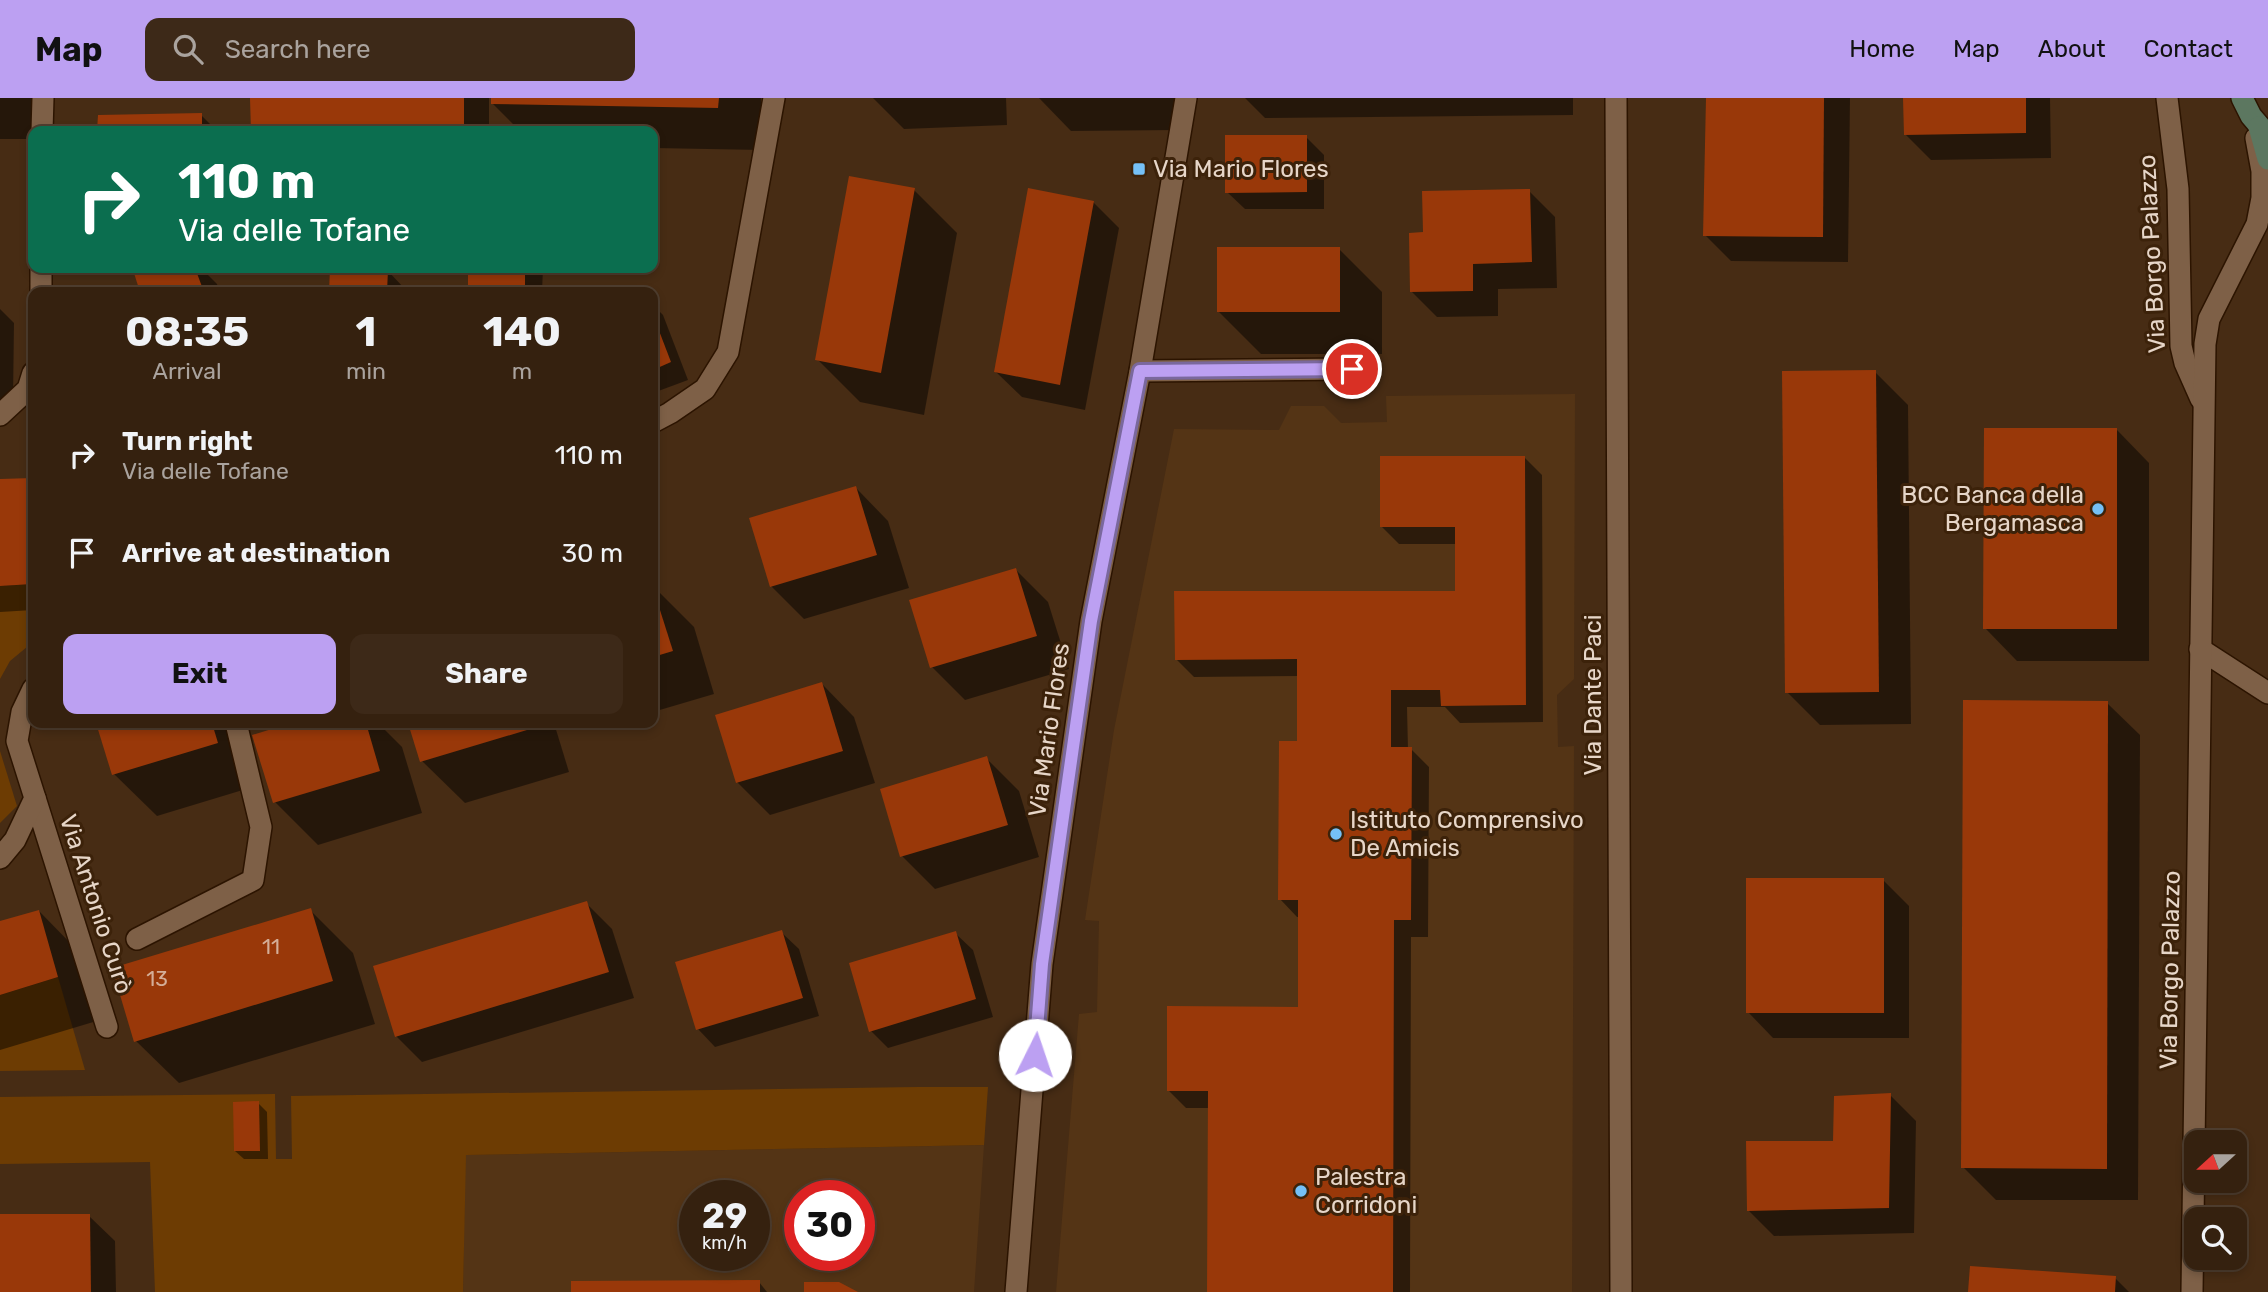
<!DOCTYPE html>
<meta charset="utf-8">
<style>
body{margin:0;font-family:Rubik,sans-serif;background:#3d2918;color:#f1f3f6;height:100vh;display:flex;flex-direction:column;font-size:26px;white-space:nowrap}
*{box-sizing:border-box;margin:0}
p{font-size:23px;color:#aaa39e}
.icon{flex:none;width:38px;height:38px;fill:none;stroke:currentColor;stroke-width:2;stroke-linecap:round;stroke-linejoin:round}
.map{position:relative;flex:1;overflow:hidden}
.panel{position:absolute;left:28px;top:189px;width:630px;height:441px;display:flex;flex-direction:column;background:#35210f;border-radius:14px;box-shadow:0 4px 10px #0003,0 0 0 2px #4f3e2f}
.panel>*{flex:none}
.hud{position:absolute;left:28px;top:28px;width:630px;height:147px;border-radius:14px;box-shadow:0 4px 10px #0003,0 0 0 2px #4f3e2f;background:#0b6e4f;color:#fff;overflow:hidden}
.needle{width:46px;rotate:249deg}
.controls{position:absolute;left:2184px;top:1032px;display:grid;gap:14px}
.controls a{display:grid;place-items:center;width:63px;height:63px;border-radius:14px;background:#35210f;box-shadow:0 4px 10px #0003,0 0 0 2px #4f3e2f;font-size:35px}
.speed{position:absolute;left:679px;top:1082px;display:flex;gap:14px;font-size:35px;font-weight:700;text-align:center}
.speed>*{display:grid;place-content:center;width:91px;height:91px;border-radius:50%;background:#35210f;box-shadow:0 4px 10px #0003,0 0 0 2px #4f3e2f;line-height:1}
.speed small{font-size:18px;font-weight:400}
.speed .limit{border:10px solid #d22;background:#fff;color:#111}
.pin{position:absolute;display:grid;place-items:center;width:60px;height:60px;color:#fff;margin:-30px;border:4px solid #fff;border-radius:50%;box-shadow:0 2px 7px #0007}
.me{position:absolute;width:77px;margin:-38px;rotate:4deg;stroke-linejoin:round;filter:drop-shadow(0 0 5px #0008)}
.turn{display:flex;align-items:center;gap:24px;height:147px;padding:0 35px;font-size:32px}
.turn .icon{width:91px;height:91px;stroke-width:2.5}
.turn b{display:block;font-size:49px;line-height:60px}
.eta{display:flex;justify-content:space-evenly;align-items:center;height:119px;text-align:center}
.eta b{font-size:42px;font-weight:700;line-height:49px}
.cta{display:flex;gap:14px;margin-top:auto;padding:14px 35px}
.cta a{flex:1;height:80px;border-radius:14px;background:#bca0f2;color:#111;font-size:28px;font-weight:700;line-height:80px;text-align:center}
.cta a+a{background:#3d2918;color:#f1f3f6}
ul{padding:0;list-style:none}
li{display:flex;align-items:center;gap:21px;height:98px;padding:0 35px}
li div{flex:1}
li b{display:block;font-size:26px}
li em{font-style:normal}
header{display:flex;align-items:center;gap:42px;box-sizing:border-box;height:98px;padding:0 35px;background:#bca0f2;color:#111}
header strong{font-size:33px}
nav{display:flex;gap:38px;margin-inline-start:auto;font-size:24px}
.search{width:490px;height:63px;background:#3d2918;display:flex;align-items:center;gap:18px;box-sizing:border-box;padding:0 24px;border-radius:14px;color:#aaa39e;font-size:26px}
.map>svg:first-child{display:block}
.built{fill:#543415;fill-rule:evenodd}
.green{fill:#6d3c03}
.shadow{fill:#0007}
.building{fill:#993809}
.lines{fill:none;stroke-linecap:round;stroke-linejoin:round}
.street-casing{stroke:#2c1400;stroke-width:24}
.secondary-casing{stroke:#2c1400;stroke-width:24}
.street{stroke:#7e6047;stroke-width:21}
.secondary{stroke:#5c7760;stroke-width:21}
.route-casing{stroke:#7a689d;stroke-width:18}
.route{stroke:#bca0f2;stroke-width:12}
.poi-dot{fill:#75c0f6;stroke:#3c220a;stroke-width:2.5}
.labels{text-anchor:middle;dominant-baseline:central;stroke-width:6;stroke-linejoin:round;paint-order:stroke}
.number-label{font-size:21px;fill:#d4ae98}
.poi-label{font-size:24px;fill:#e7d6c8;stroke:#3c220a;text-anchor:start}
.street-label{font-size:24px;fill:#e7d6c8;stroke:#3c220a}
</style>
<header>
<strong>Map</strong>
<div class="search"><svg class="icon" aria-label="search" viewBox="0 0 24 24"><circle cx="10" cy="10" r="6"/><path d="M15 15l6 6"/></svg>Search here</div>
<nav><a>Home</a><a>Map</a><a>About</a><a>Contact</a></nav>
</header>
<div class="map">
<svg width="2268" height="1194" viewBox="0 0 2268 1194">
<rect width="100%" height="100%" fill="#472c14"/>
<g class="built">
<polygon points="1575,296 1574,581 1557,597 1558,649 1574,648 1572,1194 1056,1194 1079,916 1097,914 1099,823 1085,822 1114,632 1174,331 1279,332 1291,308 1324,308 1341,325 1387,324 1386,298"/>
<path d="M 984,1047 L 974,1194 L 463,1194 L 465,1057 ZM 695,1097 L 754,1097 L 754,1157 L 695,1157 ZM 800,1097 L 859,1097 L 859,1157 L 800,1157 Z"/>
</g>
<g class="green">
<polygon points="33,486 33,544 10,563 0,581 0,488"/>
<polygon points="0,653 17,708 0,725"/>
<polygon points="58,879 85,972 0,973 0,897"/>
<polygon points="917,989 988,989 984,1047 466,1057 463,1194 155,1194 150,1064 0,1066 0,999 275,996 276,1061 292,1061 291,998"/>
</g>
<g class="shadow">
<rect x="0" y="0" width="32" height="41"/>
<polygon points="251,0 489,0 489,33 252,33"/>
<polygon points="492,0 761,0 761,52 653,50 653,33 520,33 492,5"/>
<polygon points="873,0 1006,0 1007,27 904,31"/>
<polygon points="1039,0 1177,0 1178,32 1071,33"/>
<polygon points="1245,0 1573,0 1573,17 1265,20"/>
<polygon points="1708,0 1850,0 1848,164 1731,163 1705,137"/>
<polygon points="1905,0 2050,0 2051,60 1931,62 1905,36"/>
<polygon points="201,17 217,33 99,33 100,18"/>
<polygon points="1306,39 1324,57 1324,111 1245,111 1227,94"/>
<polygon points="914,92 957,135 924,317 860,304 817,261"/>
<polygon points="1529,93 1555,119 1557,190 1498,191 1498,218 1437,219 1412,194 1425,136"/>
<polygon points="1093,104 1119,130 1085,312 1022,299 996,274"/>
<polygon points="1339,151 1382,194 1382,256 1261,256 1218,213"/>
<polygon points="157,170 201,170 217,186 220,194 141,194 136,176"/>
<polygon points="332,170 383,170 382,173 388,173 405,191 405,194 331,194"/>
<polygon points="470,170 543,170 542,194 471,194"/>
<polygon points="653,207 663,217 688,282 653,295"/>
<polygon points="0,211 14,225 13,302 0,302"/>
<polygon points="1875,274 1908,307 1911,626 1820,627 1787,594"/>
<polygon points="2117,332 2149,365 2149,563 2017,563 1985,530"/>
<polygon points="1525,360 1542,377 1543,624 1460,625 1445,609 1407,609 1408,651 1411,651 1429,669 1428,839 1411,839 1410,1194 1209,1194 1210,1010 1186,1010 1168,992 1300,910 1300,819 1297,819 1280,801 1299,644 1299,578 1194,579 1176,561 1457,494 1456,446 1399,446 1382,429"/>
<polygon points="33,381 33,512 0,514 0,383"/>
<polygon points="856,390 888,423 909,490 804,521 771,488"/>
<polygon points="1016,472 1048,504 1069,571 965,602 932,569"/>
<polygon points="653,488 694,529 714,596 653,614"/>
<polygon points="822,586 854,619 875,685 770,717 737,684"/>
<polygon points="2107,605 2140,637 2138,1102 1996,1102 1963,1069"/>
<polygon points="98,625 239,625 259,687 157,718 114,676"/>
<polygon points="297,625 378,625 402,649 422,715 318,747 275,704 255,638"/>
<polygon points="410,625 554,625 569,674 465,705 422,663"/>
<polygon points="986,660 1019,693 1039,759 935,791 902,758"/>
<polygon points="1883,782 1909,808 1909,940 1773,940 1748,914"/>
<polygon points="586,805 612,831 634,900 422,964 396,938"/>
<polygon points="310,812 353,855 375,926 179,985 136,943"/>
<polygon points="39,813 81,856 100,922 0,952 0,825"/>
<polygon points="781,834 799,851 819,918 715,949 698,931"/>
<polygon points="955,835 973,852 993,919 888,950 871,933"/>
<polygon points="1890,997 1916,1023 1914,1135 1774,1138 1748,1112 1835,1045"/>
<polygon points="258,1005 267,1014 268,1061 244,1061 235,1053"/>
<polygon points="0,1118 89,1118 115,1143 116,1194 0,1194"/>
<polygon points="2115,1180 2129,1194 1970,1194"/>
<polygon points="759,1184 767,1194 573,1194"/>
</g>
<g class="building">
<polygon points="250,0 464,0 464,33 251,33"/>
<polygon points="491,0 719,0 718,10 491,6"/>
<polygon points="1706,0 1824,0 1823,139 1703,138"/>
<polygon points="1903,0 2026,0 2026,35 1904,37"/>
<polygon points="202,15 202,33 97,33 98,17"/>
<polygon points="1225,37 1307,37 1307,94 1225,95"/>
<polygon points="849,78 915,90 881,275 815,262"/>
<polygon points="1028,90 1094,103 1060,287 994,274"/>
<polygon points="1530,91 1532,164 1473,166 1473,193 1410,194 1409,135 1423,134 1422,93"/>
<rect x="1217" y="149" width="123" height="65"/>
<polygon points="151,170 195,170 204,194 140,194 134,175"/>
<polygon points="330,170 388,172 387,194 329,194"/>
<rect x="468" y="170" width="57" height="24"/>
<polygon points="653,217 671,264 653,272"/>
<polygon points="1876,272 1879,594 1785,595 1782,273"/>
<polygon points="1984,330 2117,330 2117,531 1983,531"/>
<polygon points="1380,358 1525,358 1526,607 1441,608 1440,592 1391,592 1391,649 1412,649 1411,822 1394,822 1393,1194 1207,1194 1208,993 1167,993 1167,908 1298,909 1298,802 1278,802 1279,643 1297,643 1297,561 1175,562 1174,493 1455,493 1455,429 1380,429"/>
<polygon points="33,380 33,486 0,488 0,381"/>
<polygon points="856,388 877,457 770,489 749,420"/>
<polygon points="1016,470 1037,538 930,570 909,502"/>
<polygon points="653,490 673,553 653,559"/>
<polygon points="822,584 843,653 736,685 715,617"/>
<polygon points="1963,602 2108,603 2107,1071 1961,1070"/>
<polygon points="96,625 212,625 218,645 112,677"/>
<polygon points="291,625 366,625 380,673 273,705 252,637"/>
<polygon points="408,625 525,625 527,632 420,664"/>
<polygon points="987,658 1008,727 900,759 880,691"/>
<rect x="1746" y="780" width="138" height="135"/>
<polygon points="587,803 609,874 395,939 373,868"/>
<polygon points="311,810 333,883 134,944 112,870"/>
<polygon points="39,812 58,879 0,897 0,823"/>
<polygon points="782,832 803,900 696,932 675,864"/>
<polygon points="956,833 976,901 869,934 849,865"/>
<polygon points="1891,995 1889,1110 1747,1113 1746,1043 1833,1043 1834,998"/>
<polygon points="259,1003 260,1053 234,1053 233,1004"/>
<polygon points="0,1116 90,1116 91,1194 0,1194"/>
<polygon points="1970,1168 2116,1178 2115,1194 1968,1194"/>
<polygon points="760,1182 760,1194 571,1194 571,1183"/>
<polygon points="804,1184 839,1184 858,1194 804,1194"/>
</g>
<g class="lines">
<g class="street-casing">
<g id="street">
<polyline points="1616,0 1621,1194"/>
<polyline points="2167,0 2178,91 2181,248 2185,265 2201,301"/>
<polyline points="42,33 43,0"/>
<polyline points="41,194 41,170"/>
<polyline points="1140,273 1352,271"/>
<polyline points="0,317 28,291 33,275"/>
<polyline points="653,324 670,315 705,291 728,254 774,0"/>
<polyline points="2200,551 2268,595"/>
<polyline points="35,700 107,929"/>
<polyline points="0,760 15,742 35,700 17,643 22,614 33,591"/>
<polyline points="137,841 253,782 261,729 236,625"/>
<polyline points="1016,1194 1042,866 1091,523 1140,273 1186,0"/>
<polyline points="2192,1194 2205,246 2209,221 2257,126 2262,100 2262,73 2256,40"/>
</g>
</g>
<g class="secondary-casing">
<g id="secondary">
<polyline points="2242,0 2251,18 2268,38"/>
<polyline points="2259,29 2268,61"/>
</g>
</g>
<use href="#street" class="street"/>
<use href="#secondary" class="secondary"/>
</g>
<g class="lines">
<g class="route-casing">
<polyline id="route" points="1035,957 1042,866 1091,523 1140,273 1352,271"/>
</g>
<use href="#route" class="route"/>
</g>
<g class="poi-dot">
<rect x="1132" y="64" width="14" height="14" rx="3.5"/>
<circle cx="2098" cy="411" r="7"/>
<circle cx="1336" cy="736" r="7"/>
<circle cx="1301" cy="1093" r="7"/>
</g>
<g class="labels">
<g class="number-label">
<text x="271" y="848">11</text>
<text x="157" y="880">13</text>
</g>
<g class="poi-label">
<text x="1153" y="71">Via Mario Flores</text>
<text x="2084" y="397" text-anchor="end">BCC Banca della<tspan x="2084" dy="28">Bergamasca</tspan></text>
<text x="1350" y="722">Istituto Comprensivo<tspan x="1350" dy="28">De Amicis</tspan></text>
<text x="1315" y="1079">Palestra<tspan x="1315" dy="28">Corridoni</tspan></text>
</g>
<g class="street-label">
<text transform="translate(2152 156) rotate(-93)">Via Borgo Palazzo</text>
<text transform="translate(1593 597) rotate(-90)">Via Dante Paci</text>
<text transform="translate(1049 632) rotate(-82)">Via Mario Flores</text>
<text transform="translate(96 806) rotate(72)">Via Antonio Curò</text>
<text transform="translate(2170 872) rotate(-89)">Via Borgo Palazzo</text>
</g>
</g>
</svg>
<div class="controls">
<a><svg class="needle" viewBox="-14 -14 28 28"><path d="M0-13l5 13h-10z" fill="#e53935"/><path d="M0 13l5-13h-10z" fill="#aaa39e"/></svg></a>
<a><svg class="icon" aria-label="search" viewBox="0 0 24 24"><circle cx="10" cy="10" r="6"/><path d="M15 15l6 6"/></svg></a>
</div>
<div class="speed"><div>29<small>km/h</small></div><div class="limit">30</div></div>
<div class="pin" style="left:1352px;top:271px;background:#d93025"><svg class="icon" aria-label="arrive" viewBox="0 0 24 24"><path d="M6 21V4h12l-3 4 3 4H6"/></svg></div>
<svg class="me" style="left:1035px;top:957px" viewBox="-20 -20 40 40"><circle r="19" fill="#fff"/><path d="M0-13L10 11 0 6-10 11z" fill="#bca0f2"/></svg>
<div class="hud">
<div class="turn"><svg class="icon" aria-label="right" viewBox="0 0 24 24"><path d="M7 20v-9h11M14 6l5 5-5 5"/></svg><div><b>110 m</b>Via delle Tofane</div></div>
</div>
<section class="panel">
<div class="eta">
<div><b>08:35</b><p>Arrival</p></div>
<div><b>1</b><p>min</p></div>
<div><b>140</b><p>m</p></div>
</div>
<ul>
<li><svg class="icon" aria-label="right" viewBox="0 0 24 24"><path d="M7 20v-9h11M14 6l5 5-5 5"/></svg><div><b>Turn right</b><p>Via delle Tofane</p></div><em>110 m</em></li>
<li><svg class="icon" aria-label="arrive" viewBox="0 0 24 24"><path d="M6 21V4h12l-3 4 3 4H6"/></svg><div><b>Arrive at destination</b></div><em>30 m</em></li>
</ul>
<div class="cta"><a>Exit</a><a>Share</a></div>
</section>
</div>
